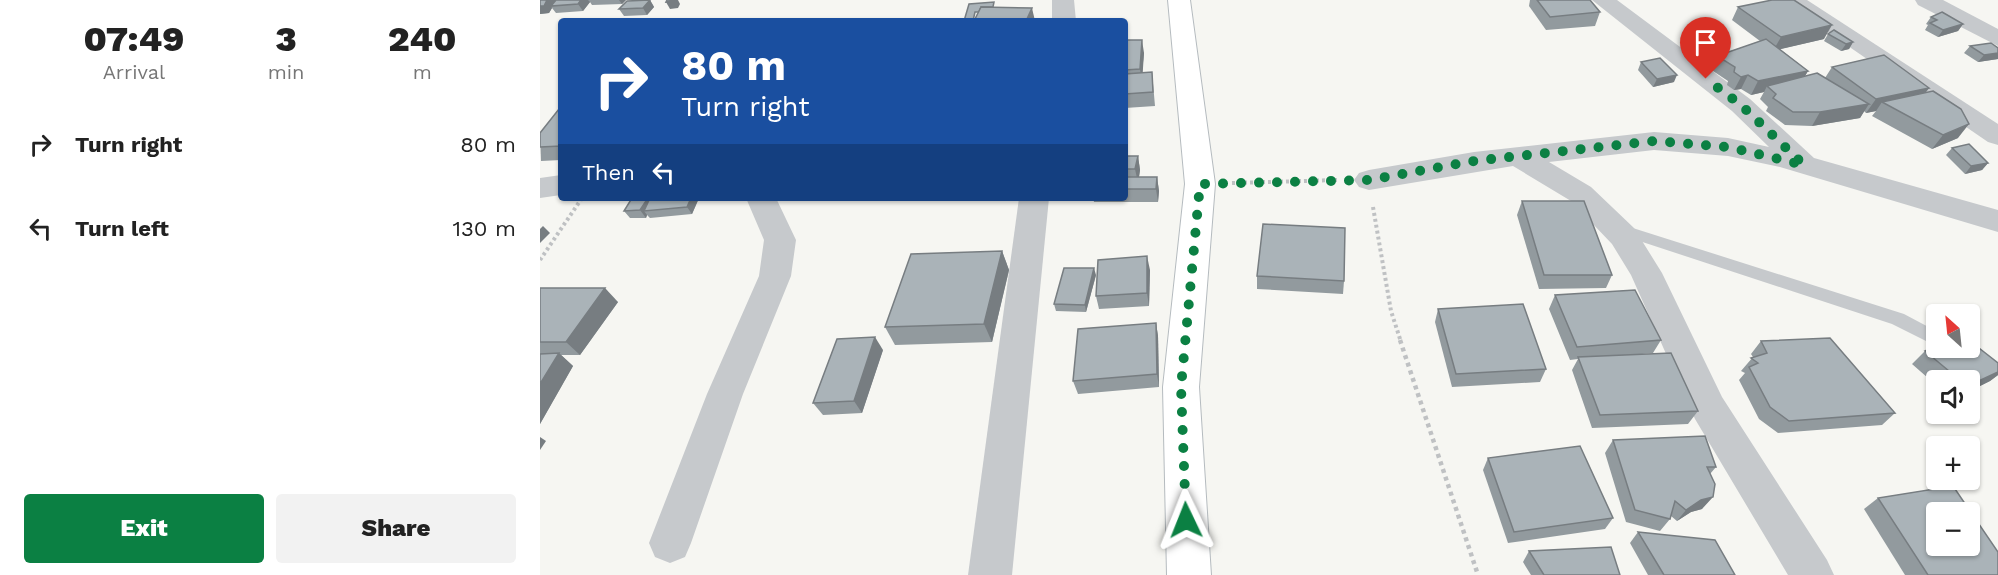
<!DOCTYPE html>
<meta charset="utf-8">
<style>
body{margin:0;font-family:"Work Sans",sans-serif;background:#f2f2f2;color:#222;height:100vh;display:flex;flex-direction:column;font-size:22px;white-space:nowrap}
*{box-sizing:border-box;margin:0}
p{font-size:20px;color:#767676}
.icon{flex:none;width:33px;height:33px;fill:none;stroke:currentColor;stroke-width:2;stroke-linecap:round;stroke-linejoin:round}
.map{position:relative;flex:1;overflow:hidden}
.sheet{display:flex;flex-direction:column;background:#fff;width:540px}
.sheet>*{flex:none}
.top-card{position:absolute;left:18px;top:18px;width:570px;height:183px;border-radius:6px;box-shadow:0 2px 4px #0004;background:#1a4fa0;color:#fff;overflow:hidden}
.needle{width:39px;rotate:333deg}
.buttons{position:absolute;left:1386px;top:304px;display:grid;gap:12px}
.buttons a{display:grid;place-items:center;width:54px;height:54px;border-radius:6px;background:#fff;box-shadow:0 2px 4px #0004;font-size:30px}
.pin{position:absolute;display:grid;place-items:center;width:51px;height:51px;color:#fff;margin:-62px -26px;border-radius:50% 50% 50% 0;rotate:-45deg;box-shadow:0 0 6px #0007}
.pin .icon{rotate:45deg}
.me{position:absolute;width:66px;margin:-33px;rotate:358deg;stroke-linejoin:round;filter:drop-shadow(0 0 4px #0008)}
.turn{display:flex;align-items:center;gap:21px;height:126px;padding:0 24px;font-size:27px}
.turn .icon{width:78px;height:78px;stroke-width:2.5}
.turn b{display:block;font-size:42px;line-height:51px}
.then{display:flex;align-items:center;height:57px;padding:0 24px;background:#0003;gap:12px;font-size:22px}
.eta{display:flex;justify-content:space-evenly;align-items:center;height:102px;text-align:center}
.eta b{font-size:36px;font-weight:800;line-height:42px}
.cta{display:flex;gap:12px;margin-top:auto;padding:12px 24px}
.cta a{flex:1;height:69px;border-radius:6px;background:#0b8043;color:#fff;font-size:24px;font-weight:800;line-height:69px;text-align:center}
.cta a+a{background:#f2f2f2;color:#222}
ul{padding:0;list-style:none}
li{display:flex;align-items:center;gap:18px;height:84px;padding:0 24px}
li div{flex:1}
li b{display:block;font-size:22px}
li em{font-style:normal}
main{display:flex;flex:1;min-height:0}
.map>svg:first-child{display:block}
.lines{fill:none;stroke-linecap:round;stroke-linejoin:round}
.secondary-casing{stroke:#b5bbbf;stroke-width:2}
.path-far1{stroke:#bfc1c3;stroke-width:4;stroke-dasharray:3 3;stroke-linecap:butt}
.path{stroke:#bfc1c3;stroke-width:4.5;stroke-dasharray:4 4;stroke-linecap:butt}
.service{fill:#c6c9cc;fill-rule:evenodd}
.minor{fill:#c6c9cc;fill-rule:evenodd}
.secondary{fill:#fff;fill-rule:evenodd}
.wall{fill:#929a9e}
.shaded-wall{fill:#777d81}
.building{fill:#aab3b8;stroke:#777d81;stroke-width:1.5;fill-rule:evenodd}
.route{stroke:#0b8043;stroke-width:10;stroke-dasharray:0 18}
</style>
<main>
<section class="sheet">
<div class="eta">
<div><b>07:49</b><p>Arrival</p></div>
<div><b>3</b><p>min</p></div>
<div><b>240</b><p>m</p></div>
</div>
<ul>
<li><svg class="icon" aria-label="right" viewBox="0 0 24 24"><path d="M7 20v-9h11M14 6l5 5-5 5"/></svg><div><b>Turn right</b></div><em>80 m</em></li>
<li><svg class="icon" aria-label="left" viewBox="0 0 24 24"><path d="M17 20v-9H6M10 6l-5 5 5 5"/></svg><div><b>Turn left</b></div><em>130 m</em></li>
</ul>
<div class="cta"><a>Exit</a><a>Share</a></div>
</section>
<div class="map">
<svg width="1458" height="575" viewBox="0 0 1458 575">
<rect width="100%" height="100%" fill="#f6f6f2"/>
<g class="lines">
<g class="secondary-casing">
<polygon id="secondary" points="628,0 650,0 675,184 659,387 671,575 627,575 623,387 645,184"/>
</g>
<g class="path-far1">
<polyline points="692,183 798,180"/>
<polyline points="833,207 851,311 861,342"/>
<polyline points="0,260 42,198"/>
</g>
<polyline class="path" points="860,340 938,575"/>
<polygon class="service" points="1077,223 1364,314 1396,331 1396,346 1352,324 1072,232 1069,228 1072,224"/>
<g class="minor">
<polygon points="512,0 534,0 536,21 512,21"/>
<polygon points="1052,0 1077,0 1210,99 1274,158 1458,210 1458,232 1240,167 1188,156 1114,150 1009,162 1051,187 1094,228 1122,273 1182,397 1287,560 1294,575 1248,575 1155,419 1091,275 1072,244 1031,201 973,166 829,190 819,187 814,180 819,173 829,170 934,152 1114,132 1188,138 1229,147 1192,111"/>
<polygon points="1241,0 1267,0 1458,124 1458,145 1448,142"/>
<polygon points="1375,0 1403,0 1458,29 1458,46 1378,5"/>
<polygon points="21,175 21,195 0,198 0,178"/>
<polygon points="206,198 236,198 256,240 251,276 203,394 151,543 145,557 130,563 115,557 109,543 167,394 219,276 224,240"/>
<polygon points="479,198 509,198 472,575 428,575"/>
</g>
<use href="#secondary" class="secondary"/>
</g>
<g class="wall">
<polygon points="0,0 86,0 82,4 52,5 50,2 43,11 16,13 12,8 9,13 0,14"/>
<polygon points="110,0 114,7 107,15 84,16 79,9"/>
<polygon points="990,0 1050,0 1060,12 1055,26 1006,30 989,6"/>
<polygon points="1198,7 1284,39 1240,49 1268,71 1265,76 1285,78 1292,67 1389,88 1386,92 1418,138 1392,149 1332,116 1336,111 1326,113 1324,111 1320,118 1272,126 1245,125 1226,111 1228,107 1220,99 1224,92 1211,95 1201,89 1194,90 1187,85 1188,81 1170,69 1177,56 1220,41 1192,20"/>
<polygon points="1391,17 1423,24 1418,31 1398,37 1385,30 1388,25 1386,24"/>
<polygon points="1288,34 1313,42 1309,49 1301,51 1284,41"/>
<polygon points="585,40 604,53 602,73 612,72 615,106 585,108"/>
<polygon points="1430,46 1458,48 1458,59 1438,62 1424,53"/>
<polygon points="1101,62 1134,82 1113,87 1098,70"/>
<polygon points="21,109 21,160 1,161 0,133"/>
<polygon points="1412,148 1448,163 1442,170 1425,174 1406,155"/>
<polygon points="585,156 598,156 600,170 599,177 617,177 619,191 618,202 554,202 553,198 585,198"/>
<polygon points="92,198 159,198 152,214 110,218 107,215 106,218 90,218 84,211"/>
<polygon points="982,201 1072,275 1066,288 999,289 977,215"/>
<polygon points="462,251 469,270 452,342 355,345 345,327"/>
<polygon points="610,270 609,306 559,309 556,296"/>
<polygon points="556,275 546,312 516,311 514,304"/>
<polygon points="717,276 804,281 803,294 717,289"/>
<polygon points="0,288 78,302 40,355 21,355 33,366 0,424"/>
<polygon points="1015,295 1121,340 1113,353 1091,355 1158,411 1148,424 1052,428 1032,370 1038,359 1030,360 1009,309"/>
<polygon points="898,309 1006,369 1000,382 912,387 895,322"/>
<polygon points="616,323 618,336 619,387 538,394 533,381"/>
<polygon points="1221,341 1355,413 1342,425 1238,433 1219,419 1199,380 1205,373 1201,371 1213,357 1211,354"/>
<polygon points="343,350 322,413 283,415 273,403"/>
<polygon points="1385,351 1458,363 1458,375 1450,381 1430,391 1430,381 1396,381 1396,385 1372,364"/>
<polygon points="1073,440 1176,467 1170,474 1162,509 1151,512 1137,521 1131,516 1130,519 1120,531 1086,522 1065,453"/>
<polygon points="948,458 1073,518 1065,529 968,543 943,470"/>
<polygon points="1338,498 1458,575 1365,575 1324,509"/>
<polygon points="1098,532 1195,575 1108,575 1090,543"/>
<polygon points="989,551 1080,575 991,575 983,562"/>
</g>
<g class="shaded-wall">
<polygon points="7,0 17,0 11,6 12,8 9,13 0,14 0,6"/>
<polygon points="41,0 48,0 50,2 43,11 38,4"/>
<polygon points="79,0 86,0 82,4"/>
<polygon points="110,0 114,7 107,15 103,8"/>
<polygon points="134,0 138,0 140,4 138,8 130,9 126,2"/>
<polygon points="492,8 495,21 486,21"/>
<polygon points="1423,24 1418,31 1398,37 1403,30"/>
<polygon points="1292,25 1284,39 1233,51 1241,37"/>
<polygon points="602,40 604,53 602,83 600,69"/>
<polygon points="1313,42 1309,49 1301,51 1306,44"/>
<polygon points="1458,53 1458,59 1438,62 1444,55"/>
<polygon points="1268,71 1260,84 1227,86 1224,92 1211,95 1218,81"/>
<polygon points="1137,75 1134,82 1113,87 1117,79"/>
<polygon points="1208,75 1201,89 1194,90 1201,77"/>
<polygon points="1389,88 1379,101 1342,102 1336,111 1326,113 1336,99"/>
<polygon points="1329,104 1320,118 1272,126 1280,112"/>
<polygon points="1429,124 1418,138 1392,149 1403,135"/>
<polygon points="598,156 600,170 598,183 595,169"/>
<polygon points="1448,163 1442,170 1425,174 1431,166"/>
<polygon points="617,177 619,191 618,202 616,189"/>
<polygon points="108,198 113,198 104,211 107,215 106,218 100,210"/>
<polygon points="151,198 159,198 152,214 147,207"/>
<polygon points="3,226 10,233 0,243 0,229"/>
<polygon points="462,251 469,270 452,342 444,324"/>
<polygon points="607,256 610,270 609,306 607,293"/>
<polygon points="554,268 556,275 546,312 545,305"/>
<polygon points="65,288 78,302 40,355 26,342"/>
<polygon points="616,323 618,336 619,387 617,374"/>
<polygon points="335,337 343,350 322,413 314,401"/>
<polygon points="19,353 33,366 0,424 0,384"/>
<polygon points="1458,372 1458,375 1450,381 1430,391 1430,385"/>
<polygon points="0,437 6,441 0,450"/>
<polygon points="1173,497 1162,509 1151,512 1137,521 1146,510 1161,500"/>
</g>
<g class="building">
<polygon points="0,0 7,0 4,6 0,6"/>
<polygon points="16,0 41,0 38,4 11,6"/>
<polygon points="110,0 103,8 79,9 87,1"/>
<polygon points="127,0 134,0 134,1 126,2"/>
<polygon points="997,0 1050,0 1060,12 1010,17"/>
<polygon points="1232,0 1254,0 1292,25 1241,37 1198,7"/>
<polygon points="454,2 453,7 441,7 439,12 435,12 433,21 424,21 429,4"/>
<polygon points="441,7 492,8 486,21 434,21"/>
<polygon points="1402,12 1423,24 1403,30 1390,23 1397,20 1391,17"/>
<polygon points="1294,30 1313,42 1306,44 1288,34"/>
<polygon points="1226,39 1268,71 1218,81 1208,75 1201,77 1194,72 1195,67 1177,56"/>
<polygon points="585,40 602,40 600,69 585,70"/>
<polygon points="1451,43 1458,48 1458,53 1444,55 1430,46"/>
<polygon points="1344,55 1389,88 1336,99 1292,67"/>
<polygon points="1120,58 1137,75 1117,79 1101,62"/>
<polygon points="612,72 613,92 585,94 585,74"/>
<polygon points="1277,73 1329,104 1280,112 1253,112 1233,98 1236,94 1227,86"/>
<polygon points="1393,91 1421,109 1429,124 1403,135 1342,102"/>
<polygon points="19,109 21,109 21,146 0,147 0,133"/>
<polygon points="1429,144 1448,163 1431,166 1412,148"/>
<polygon points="585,156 598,156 595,169 586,169 585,177 617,177 616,189 585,189"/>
<polygon points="92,198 108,198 100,210 84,211"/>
<polygon points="110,198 151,198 147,207 104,211"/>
<polygon points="982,201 1044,201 1072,275 1004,275"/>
<polygon points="723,224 805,228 804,281 717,276"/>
<polygon points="462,251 444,324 345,327 371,254"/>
<polygon points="607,256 607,293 556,296 558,260"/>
<polygon points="524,268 554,268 545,305 514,304"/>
<polygon points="0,288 65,288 26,342 0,342"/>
<polygon points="1095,290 1121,340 1037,347 1015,295"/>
<polygon points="983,304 1006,369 916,374 898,309"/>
<polygon points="616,323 617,374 533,381 538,329"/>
<polygon points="335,337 314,401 273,403 297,339"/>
<polygon points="1290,338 1355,413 1249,421 1230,407 1209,367 1218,363 1211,358 1227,353 1221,341"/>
<polygon points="1430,341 1458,363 1458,372 1430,385 1430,381 1421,381 1385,351 1396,346 1396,348 1430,348"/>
<polygon points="19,353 0,384 0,354"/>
<polygon points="1131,353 1158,411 1060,415 1038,357"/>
<polygon points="1165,436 1176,467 1167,467 1175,484 1173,497 1161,500 1146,510 1135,501 1130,519 1095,510 1073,440"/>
<polygon points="1040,446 1073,518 974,532 948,458"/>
<path d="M 1413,486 L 1458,552 L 1458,575 L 1388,575 L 1338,498 ZM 1396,513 L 1430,513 L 1430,546 L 1396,546 Z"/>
<polygon points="1098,532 1175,540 1195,575 1124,575"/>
<polygon points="1071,547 1080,575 1004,575 989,551"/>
</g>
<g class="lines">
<polyline class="route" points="646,520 641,387 660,184 829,180 934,161 1114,141 1188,147 1264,165 1201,105 1166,79"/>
</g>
</svg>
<div class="buttons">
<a><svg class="needle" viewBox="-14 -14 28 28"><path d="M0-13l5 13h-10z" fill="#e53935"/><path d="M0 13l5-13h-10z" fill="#767676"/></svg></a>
<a><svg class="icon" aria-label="sound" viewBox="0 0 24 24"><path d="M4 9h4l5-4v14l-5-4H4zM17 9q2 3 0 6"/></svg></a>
<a>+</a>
<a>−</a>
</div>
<div class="pin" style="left:1166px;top:79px;background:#d93025"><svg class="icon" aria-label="arrive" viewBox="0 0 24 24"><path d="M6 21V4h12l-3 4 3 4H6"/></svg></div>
<svg class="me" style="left:646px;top:520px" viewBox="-20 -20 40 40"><path d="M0-17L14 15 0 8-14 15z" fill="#0b8043" stroke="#fff" stroke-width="4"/></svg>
<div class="top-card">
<div class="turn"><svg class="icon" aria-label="right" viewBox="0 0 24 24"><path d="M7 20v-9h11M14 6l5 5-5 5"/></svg><div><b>80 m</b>Turn right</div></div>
<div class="then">Then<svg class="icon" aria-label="left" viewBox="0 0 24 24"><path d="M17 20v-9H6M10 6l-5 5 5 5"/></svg></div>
</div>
</div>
</main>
